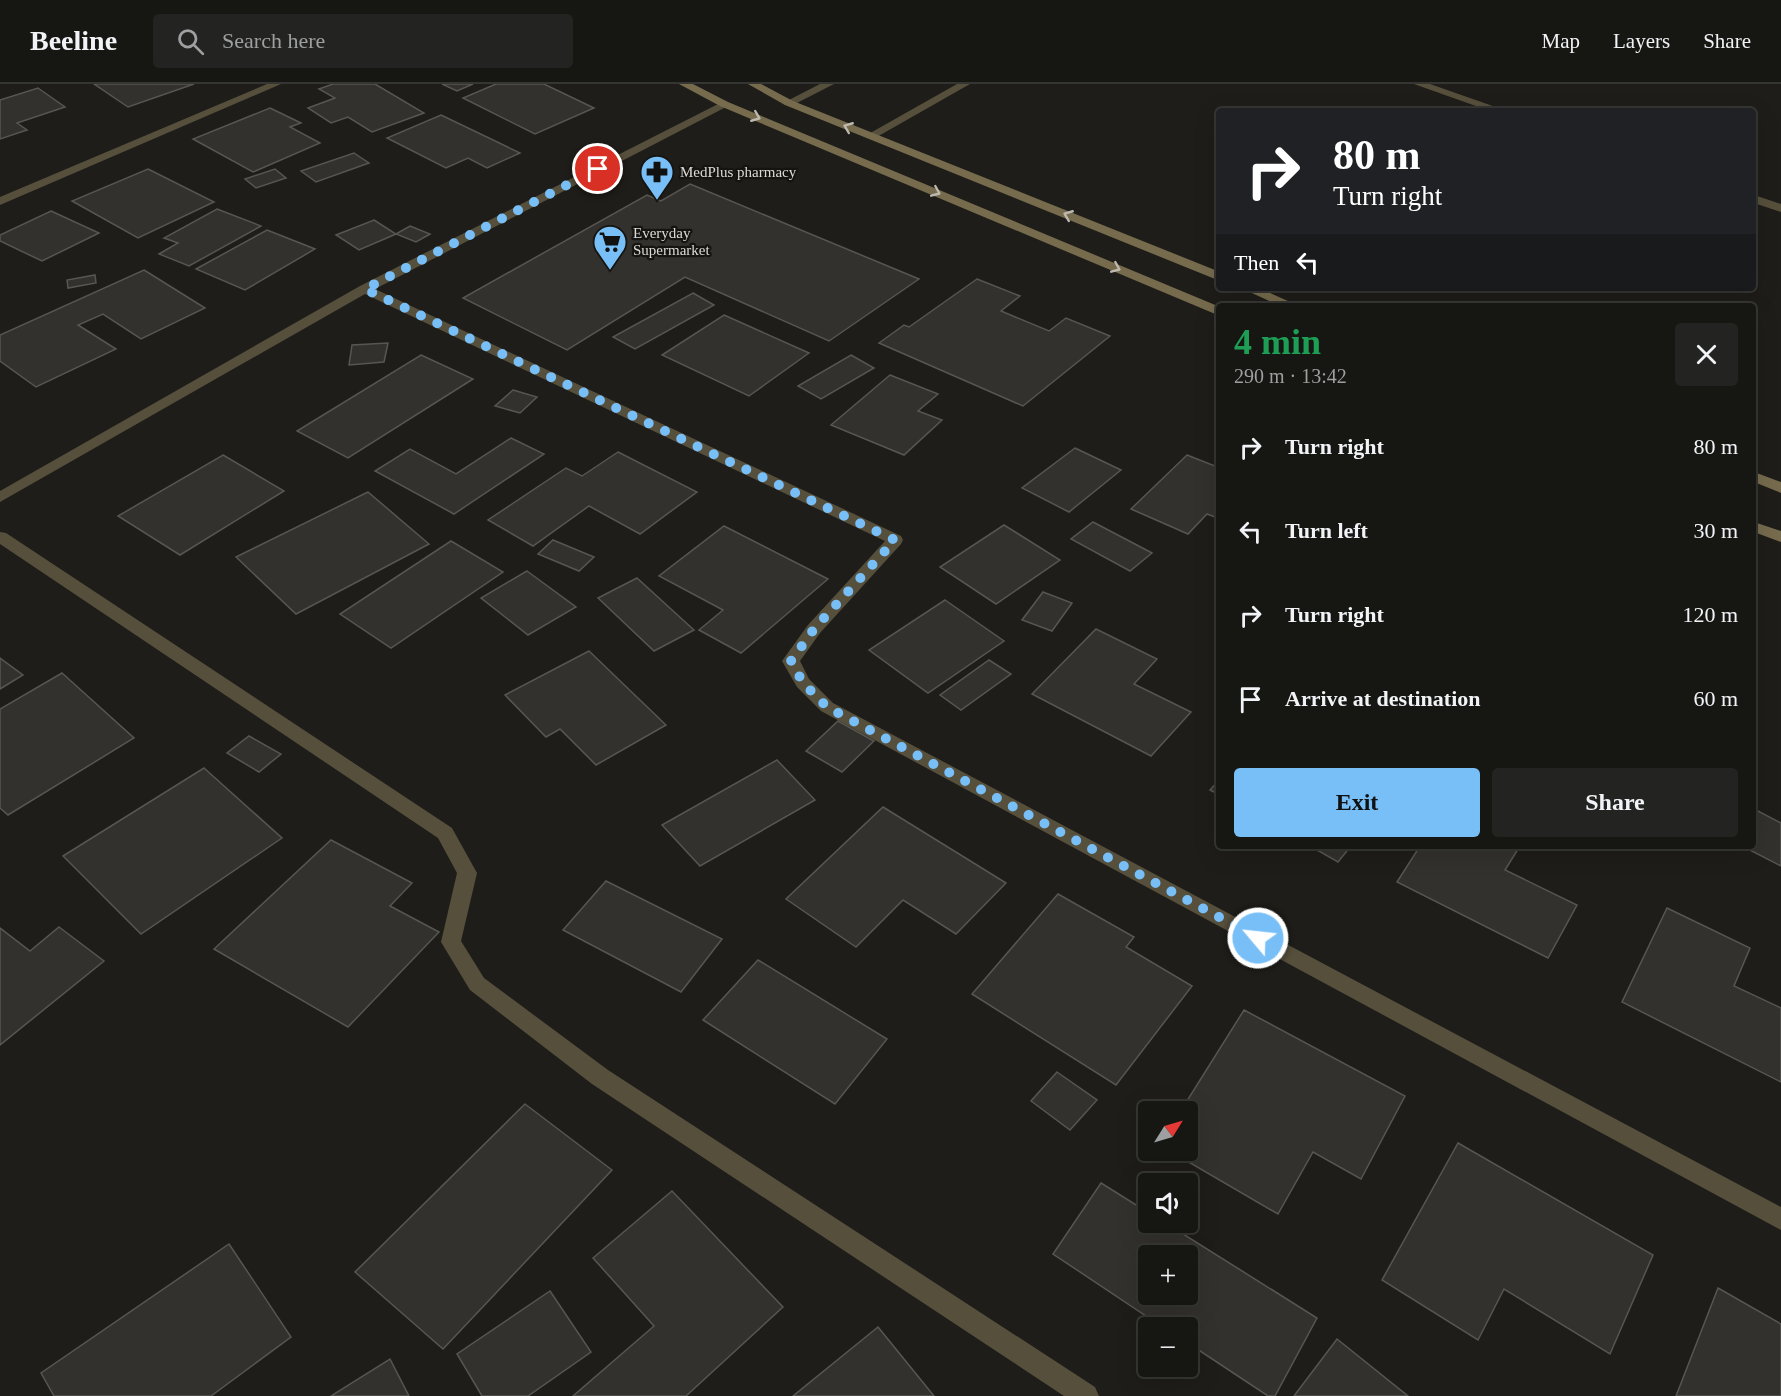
<!DOCTYPE html>
<meta charset="utf-8">
<style>
body{margin:0;font-family:Georgia,serif;background:#232321;color:#f1f3f6;height:100vh;display:flex;flex-direction:column;font-size:22px;white-space:nowrap}
*{box-sizing:border-box;margin:0}
p{font-size:20px;color:#9e9fa0}
.icon{flex:none;width:33px;height:33px;fill:none;stroke:currentColor;stroke-width:2;stroke-linecap:round;stroke-linejoin:round}
.map{position:relative;flex:1;overflow:hidden}
.panel{position:absolute;left:1216px;top:219px;width:540px;height:546px;display:flex;flex-direction:column;background:#161613;border-radius:6px;box-shadow:0 6px 24px #0002,0 0 0 2px #353533}
.panel>*{flex:none}
.top-card{position:absolute;left:1216px;top:24px;width:540px;height:183px;border-radius:6px;box-shadow:0 6px 24px #0002,0 0 0 2px #353533;background:#202124;color:#fff;overflow:hidden}
.needle{width:39px;rotate:53deg}
.fabs{position:absolute;left:1138px;top:1017px;display:grid;gap:12px}
.fabs a{display:grid;place-items:center;width:60px;height:60px;border-radius:6px;background:#161613;box-shadow:0 6px 24px #0002,0 0 0 2px #353533;font-size:30px}
.pin{position:absolute;display:grid;place-items:center;width:51px;height:51px;color:#fff;margin:-26px;border:3px solid #fff;border-radius:50%;box-shadow:0 2px 6px #0007}
.me{position:absolute;width:66px;margin:-33px;rotate:298deg;stroke-linejoin:round;filter:drop-shadow(0 0 4px #0008)}
.turn{display:flex;align-items:center;gap:21px;height:126px;padding:0 18px;font-size:27px}
.turn .icon{width:78px;height:78px;stroke-width:2.5}
.turn b{display:block;font-size:42px;line-height:51px}
.then{display:flex;align-items:center;height:57px;padding:0 18px;background:#0003;gap:12px;font-size:22px}
.round{display:grid;place-items:center;flex:none;width:63px;height:63px;border-radius:6px;background:#232321}
.headline{display:flex;align-items:center;justify-content:space-between;height:102px;padding:0 18px}
h1{font-size:36px;font-weight:600;line-height:45px;color:#1e9e55}
.action{display:flex;gap:12px;margin-top:auto;padding:12px 18px}
.action a{flex:1;height:69px;border-radius:6px;background:#78bff7;color:#111;font-size:24px;font-weight:600;line-height:69px;text-align:center}
.action a+a{background:#232321;color:#f1f3f6}
ul{padding:0;list-style:none}
li{display:flex;align-items:center;gap:18px;height:84px;padding:0 18px}
li div{flex:1}
li b{display:block;font-size:22px}
li em{font-style:normal}
header{display:flex;align-items:center;gap:36px;box-sizing:border-box;height:84px;padding:0 30px;background:#161613;border-bottom:2px solid #353533}
header strong{font-size:28px}
nav{display:flex;gap:33px;margin-inline-start:auto;font-size:21px}
.search{width:420px;height:54px;background:#232321;display:flex;align-items:center;gap:15px;box-sizing:border-box;padding:0 21px;border-radius:6px;color:#9e9fa0;font-size:22px}
.map>svg:first-child{display:block}
.building{fill:#32312d;stroke:#575651;stroke-width:1.5;fill-rule:evenodd}
.lines{fill:none;stroke-linecap:round;stroke-linejoin:round}
.street{fill:#564f3c;fill-rule:evenodd}
.secondary{fill:#766b4d;fill-rule:evenodd}
.oneway{stroke:#bdb9af}
.route{stroke:#78bff7;stroke-width:10;stroke-dasharray:0 18}
.labels{text-anchor:middle;dominant-baseline:central;stroke-width:4.5;stroke-linejoin:round;paint-order:stroke}
.far-poi-label{font-size:15px;fill:#dcdbd9;stroke:#151410;text-anchor:start}
</style>
<header>
<strong>Beeline</strong>
<div class="search"><svg class="icon" aria-label="search" viewBox="0 0 24 24"><circle cx="10" cy="10" r="6"/><path d="M15 15l6 6"/></svg>Search here</div>
<nav><a>Map</a><a>Layers</a><a>Share</a></nav>
</header>
<div class="map">
<svg width="1781" height="1312" viewBox="0 0 1781 1312">
<rect width="100%" height="100%" fill="#1e1d19"/>
<g class="building">
<polygon points="94,0 194,0 128,23"/>
<polygon points="333,0 375,0 424,29 372,48 348,33 331,39 308,24 335,14 319,5"/>
<polygon points="442,0 473,0 457,7"/>
<polygon points="496,0 544,0 594,24 535,50 463,14"/>
<polygon points="38,4 65,23 17,39 27,46 0,55 0,16"/>
<polygon points="270,24 301,39 290,43 320,59 253,88 193,55"/>
<polygon points="441,31 520,69 487,84 468,74 446,84 387,54"/>
<polygon points="354,69 369,79 316,98 301,87"/>
<polygon points="148,85 214,118 138,154 72,117"/>
<polygon points="275,85 286,94 256,104 245,95"/>
<polygon points="690,100 919,195 829,257 685,193 567,266 463,214 647,111 661,117"/>
<polygon points="217,125 261,142 189,182 159,170 178,159 164,154"/>
<polygon points="51,127 99,149 42,177 0,157 0,151"/>
<polygon points="374,136 396,150 359,166 336,151"/>
<polygon points="410,142 430,150 416,158 396,150"/>
<polygon points="267,146 315,165 245,206 196,185"/>
<polygon points="144,186 205,224 141,255 103,230 78,241 116,265 36,303 0,277 0,251"/>
<polygon points="95,191 96,199 68,204 67,196"/>
<polygon points="977,195 1020,212 1001,227 1049,247 1066,234 1110,252 1023,322 879,259 904,241 909,243"/>
<polygon points="693,209 714,221 635,265 613,253"/>
<polygon points="724,231 809,269 749,312 662,271"/>
<polygon points="388,259 384,278 349,281 352,261"/>
<polygon points="421,271 473,295 348,374 297,347"/>
<polygon points="851,271 874,284 821,315 798,302"/>
<polygon points="890,291 938,310 918,327 942,336 904,371 831,341"/>
<polygon points="513,306 537,313 520,329 495,322"/>
<polygon points="511,354 544,370 454,430 375,387 410,365 456,390"/>
<polygon points="1075,364 1121,386 1069,428 1022,404"/>
<polygon points="618,368 697,408 640,450 589,422 533,462 488,436 566,384 582,392"/>
<polygon points="223,371 284,407 180,471 118,432"/>
<polygon points="1187,371 1220,384 1220,435 1207,430 1188,450 1131,425"/>
<polygon points="368,408 429,460 296,530 236,473"/>
<polygon points="1093,438 1152,469 1130,487 1071,455"/>
<polygon points="1004,441 1060,476 996,520 940,483"/>
<polygon points="724,442 828,495 741,569 699,546 723,526 659,492"/>
<polygon points="553,456 594,473 579,487 538,470"/>
<polygon points="451,457 503,488 391,564 340,530"/>
<polygon points="527,487 576,523 528,551 481,514"/>
<polygon points="637,494 694,546 654,567 598,514"/>
<polygon points="1043,508 1072,519 1052,547 1022,536"/>
<polygon points="945,516 1004,557 928,609 869,566"/>
<polygon points="1096,545 1157,575 1134,600 1191,628 1151,672 1032,610"/>
<polygon points="589,567 666,641 596,681 560,645 546,653 505,611"/>
<polygon points="0,574 23,591 0,605"/>
<polygon points="989,576 1011,590 961,626 940,611"/>
<polygon points="62,589 134,654 8,731 0,724 0,625"/>
<polygon points="838,637 874,657 842,688 806,667"/>
<polygon points="249,652 281,670 259,688 227,669"/>
<polygon points="777,676 815,716 700,782 662,741"/>
<polygon points="204,684 282,754 141,850 63,772"/>
<polygon points="1220,695 1220,711 1210,706"/>
<polygon points="883,723 1006,799 956,850 903,816 856,863 786,815"/>
<polygon points="1754,725 1781,739 1781,782 1742,762 1754,762"/>
<polygon points="331,756 412,799 390,822 439,848 348,943 214,865"/>
<polygon points="1310,762 1351,762 1338,778"/>
<polygon points="1420,762 1520,762 1505,786 1577,821 1548,874 1397,798"/>
<polygon points="606,797 722,855 681,908 563,846"/>
<polygon points="1058,810 1134,853 1126,863 1192,902 1116,1001 972,910"/>
<polygon points="1667,824 1750,864 1734,902 1781,924 1781,998 1622,918"/>
<polygon points="59,843 104,877 0,961 0,844 30,867"/>
<polygon points="758,876 887,955 835,1020 703,936"/>
<polygon points="1244,926 1405,1012 1361,1095 1313,1068 1278,1130 1168,1066 1188,1066 1188,1028 1180,1028"/>
<polygon points="1057,988 1097,1016 1070,1046 1031,1017"/>
<polygon points="525,1020 612,1086 443,1265 355,1188"/>
<polygon points="1458,1059 1653,1171 1610,1270 1504,1205 1478,1256 1382,1196"/>
<path d="M 1101,1099 L 1149,1129 L 1149,1138 L 1164,1138 L 1317,1234 L 1275,1312 L 1268,1312 L 1188,1259 L 1188,1244 L 1164,1244 L 1053,1170 ZM 1149,1172 L 1188,1172 L 1188,1210 L 1149,1210 Z"/>
<polygon points="672,1107 783,1223 686,1312 573,1312 654,1242 593,1174"/>
<polygon points="229,1160 291,1253 211,1312 54,1312 41,1289"/>
<polygon points="1718,1204 1781,1240 1781,1312 1676,1312"/>
<polygon points="550,1207 591,1268 528,1312 482,1312 457,1270"/>
<polygon points="878,1243 934,1312 793,1312"/>
<polygon points="1337,1255 1408,1312 1294,1312"/>
<polygon points="390,1275 409,1312 331,1312"/>
</g>
<g class="lines">
<g class="street">
<polygon points="267,0 281,0 0,121 0,113"/>
<polygon points="820,0 834,0 793,21 785,21 783,19"/>
<polygon points="957,0 970,0 875,54 867,54 865,52"/>
<polygon points="1414,0 1430,0 1507,27 1490,27"/>
<polygon points="724,17 730,20 728,22 375,205 901,452 903,456 901,460 820,549 800,577 809,595 833,619 1781,1123 1781,1146 821,627 797,603 782,577 808,541 885,457 365,210 0,418 0,407 360,202"/>
<polygon points="1754,111 1781,120 1781,128 1754,119"/>
<polygon points="0,448 6,449 452,744 477,789 461,857 484,894 608,986 1095,1303 1099,1312 1064,1312 592,1000 470,906 441,858 457,789 438,754 0,460"/>
</g>
<g class="secondary">
<polygon points="679,0 693,0 728,18 1220,223 1220,232 720,22"/>
<polygon points="748,0 761,0 793,17 1220,188 1220,197 785,21"/>
<polygon points="1241,204 1259,204 1299,222 1280,222"/>
<polygon points="1754,388 1781,398 1781,409 1754,398"/>
<polygon points="1754,438 1781,447 1781,458 1754,448"/>
</g>
</g>
<defs><path id="oneway-chevron" d="M-2-3.5L2.5 0L-2 3.5" fill="none" stroke-width="1.6" stroke-linecap="round" stroke-linejoin="round" transform="scale(1.5)"/></defs>
<g class="oneway">
<use href="#oneway-chevron" transform="translate(756 33) rotate(22)"/>
<use href="#oneway-chevron" transform="translate(848 43) rotate(-158)"/>
<use href="#oneway-chevron" transform="translate(936 108) rotate(23)"/>
<use href="#oneway-chevron" transform="translate(1068 131) rotate(-158)"/>
<use href="#oneway-chevron" transform="translate(1116 184) rotate(23)"/>
</g>
<g class="lines">
<polyline class="route" points="598,85 365,205 895,456 814,545 791,577 803,599 827,623 1258,854"/>
</g>
<defs>
<g id="pharmacy-pin" transform="scale(1.725)"><path d="M0 17L-7.5 6A9.5 9.5 0 1 1 7.5 6Z" fill="#78bff7" stroke="#151410"/><path d="M-2-6h4v4h4v4h-4v4h-4v-4h-4v-4h4Z" fill="#111"/></g>
<g id="supermarket-pin" transform="scale(1.725)"><path d="M0 17L-7.5 6A9.5 9.5 0 1 1 7.5 6Z" fill="#78bff7" stroke="#151410"/><path d="M-6-5.5h2.5l.6 2H6L4.5 2H-2.5L-4.4-4H-6ZM-1.5 3.2a1.3 1.3 0 1 0 .1 0ZM3 3.2a1.3 1.3 0 1 0 .1 0Z" fill="#111"/></g>
</defs>
<g fill-rule="evenodd">
<use href="#pharmacy-pin" x="657" y="88"/>
<use href="#supermarket-pin" x="610" y="158"/>
</g>
<g class="labels">
<g class="far-poi-label">
<text x="680" y="88">MedPlus pharmacy</text>
<text x="633" y="149">Everyday<tspan x="633" dy="17">Supermarket</tspan></text>
</g>
</g>
</svg>
<div class="fabs">
<a><svg class="needle" viewBox="-14 -14 28 28"><path d="M0-13l5 13h-10z" fill="#e53935"/><path d="M0 13l5-13h-10z" fill="#9e9fa0"/></svg></a>
<a><svg class="icon" aria-label="sound" viewBox="0 0 24 24"><path d="M4 9h4l5-4v14l-5-4H4zM17 9q2 3 0 6"/></svg></a>
<a>+</a>
<a>−</a>
</div>
<div class="pin" style="left:598px;top:85px;background:#d93025"><svg class="icon" aria-label="arrive" viewBox="0 0 24 24"><path d="M6 21V4h12l-3 4 3 4H6"/></svg></div>
<svg class="me" style="left:1258px;top:854px" viewBox="-20 -20 40 40"><circle r="17" fill="#78bff7" stroke="#fff" stroke-width="3"/><path d="M0-11L8 9 0 5-8 9z" fill="#fff"/></svg>
<div class="top-card">
<div class="turn"><svg class="icon" aria-label="right" viewBox="0 0 24 24"><path d="M7 20v-9h11M14 6l5 5-5 5"/></svg><div><b>80 m</b>Turn right</div></div>
<div class="then">Then<svg class="icon" aria-label="left" viewBox="0 0 24 24"><path d="M17 20v-9H6M10 6l-5 5 5 5"/></svg></div>
</div>
<section class="panel">
<div class="headline"><div><h1>4 min</h1><p>290 m · 13:42</p></div><a class="round"><svg class="icon" aria-label="close" viewBox="0 0 24 24"><path d="M6 6l12 12M18 6L6 18"/></svg></a></div>
<ul>
<li><svg class="icon" aria-label="right" viewBox="0 0 24 24"><path d="M7 20v-9h11M14 6l5 5-5 5"/></svg><div><b>Turn right</b></div><em>80 m</em></li>
<li><svg class="icon" aria-label="left" viewBox="0 0 24 24"><path d="M17 20v-9H6M10 6l-5 5 5 5"/></svg><div><b>Turn left</b></div><em>30 m</em></li>
<li><svg class="icon" aria-label="right" viewBox="0 0 24 24"><path d="M7 20v-9h11M14 6l5 5-5 5"/></svg><div><b>Turn right</b></div><em>120 m</em></li>
<li><svg class="icon" aria-label="arrive" viewBox="0 0 24 24"><path d="M6 21V4h12l-3 4 3 4H6"/></svg><div><b>Arrive at destination</b></div><em>60 m</em></li>
</ul>
<div class="action"><a>Exit</a><a>Share</a></div>
</section>
</div>
